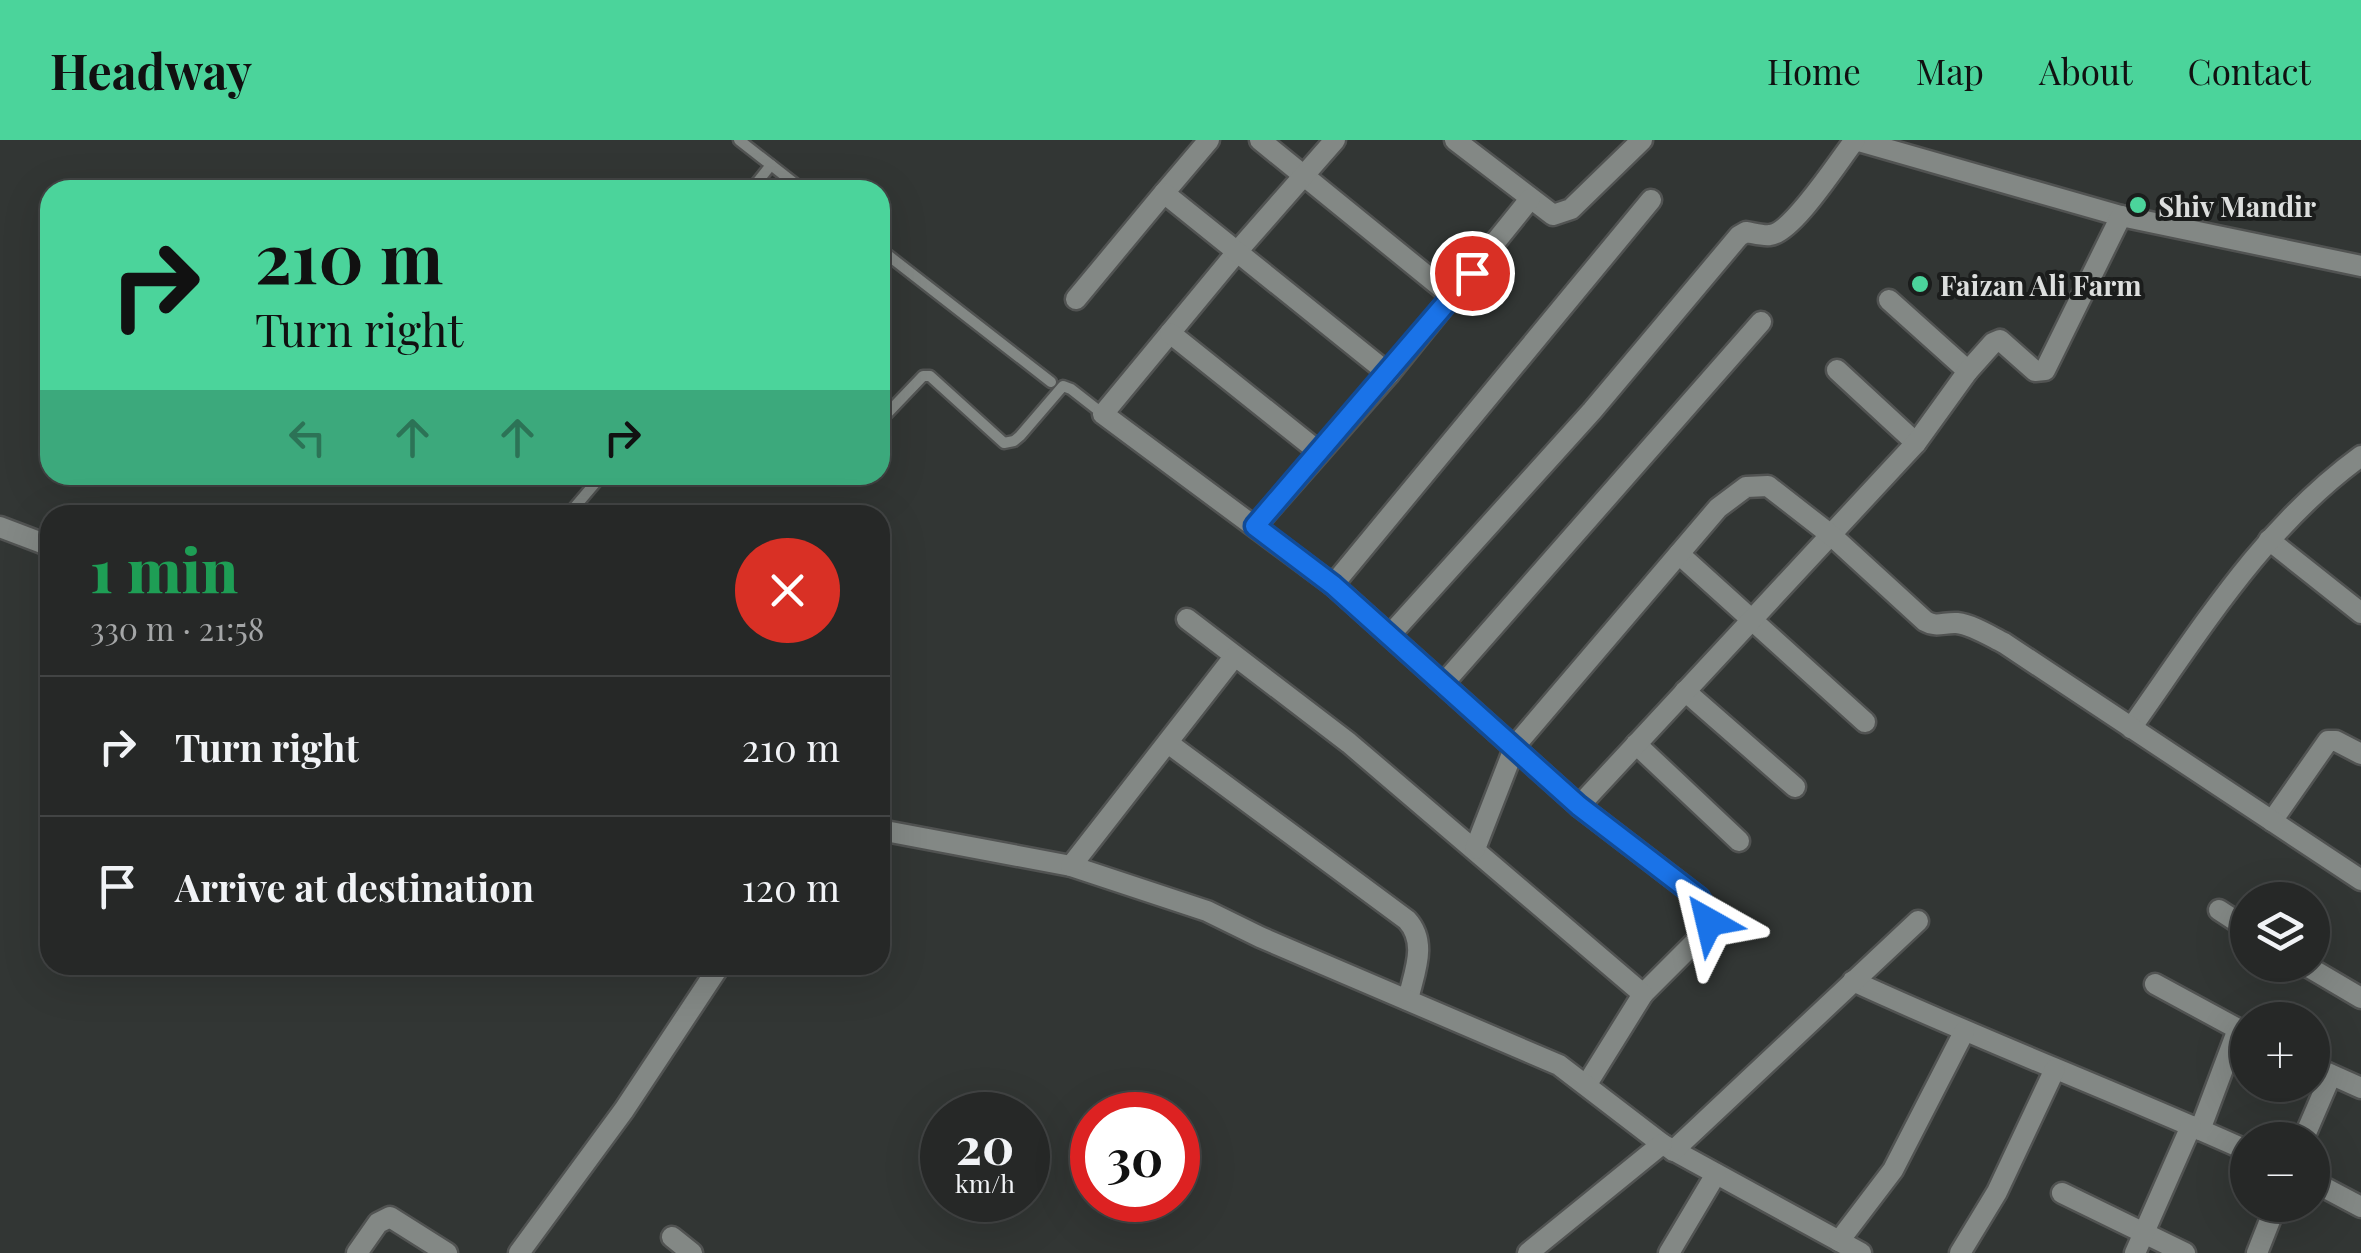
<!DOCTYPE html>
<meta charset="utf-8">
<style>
body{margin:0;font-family:"Playfair Display",serif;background:#2e302f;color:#f1f3f6;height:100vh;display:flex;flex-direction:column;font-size:38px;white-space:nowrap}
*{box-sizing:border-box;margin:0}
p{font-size:32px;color:#a4a6a7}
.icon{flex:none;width:55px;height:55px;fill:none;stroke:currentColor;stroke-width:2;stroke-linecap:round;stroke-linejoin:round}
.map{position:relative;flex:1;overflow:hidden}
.sheet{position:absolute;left:40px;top:365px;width:850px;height:470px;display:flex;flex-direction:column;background:#262827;border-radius:30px;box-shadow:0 10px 40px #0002,0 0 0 2px #424444}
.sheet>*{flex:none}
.guide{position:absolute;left:40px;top:40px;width:850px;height:305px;border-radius:30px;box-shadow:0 10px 40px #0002,0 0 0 2px #424444;background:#4bd49b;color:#111;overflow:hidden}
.controls{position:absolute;left:2230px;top:742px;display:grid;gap:20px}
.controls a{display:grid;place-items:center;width:100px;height:100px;border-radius:50%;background:#262827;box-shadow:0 10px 40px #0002,0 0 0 2px #424444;font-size:50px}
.speed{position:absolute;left:920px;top:952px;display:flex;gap:20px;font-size:50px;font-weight:700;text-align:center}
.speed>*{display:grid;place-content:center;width:130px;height:130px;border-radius:50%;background:#262827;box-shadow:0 10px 40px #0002,0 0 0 2px #424444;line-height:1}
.speed small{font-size:25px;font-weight:400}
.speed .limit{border:15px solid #d22;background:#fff;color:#111}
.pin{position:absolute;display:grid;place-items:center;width:85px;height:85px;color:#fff;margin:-42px;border:5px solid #fff;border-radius:50%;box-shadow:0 2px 10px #0007}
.me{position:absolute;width:110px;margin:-55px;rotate:323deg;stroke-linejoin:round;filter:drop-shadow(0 0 8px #0008)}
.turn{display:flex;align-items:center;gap:35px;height:210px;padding:0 50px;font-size:45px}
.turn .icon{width:130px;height:130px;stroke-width:2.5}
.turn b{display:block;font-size:70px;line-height:85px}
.lanes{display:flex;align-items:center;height:95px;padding:0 50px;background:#0003;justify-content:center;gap:50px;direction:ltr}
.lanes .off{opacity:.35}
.round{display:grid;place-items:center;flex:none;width:105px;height:105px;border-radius:52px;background:#2e302f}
.overview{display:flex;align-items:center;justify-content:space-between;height:170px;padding:0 50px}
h1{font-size:60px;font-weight:800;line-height:75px;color:#1e9e55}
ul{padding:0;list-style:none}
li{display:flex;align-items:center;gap:30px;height:140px;padding:0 50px;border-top:2px solid #424444}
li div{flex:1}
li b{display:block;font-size:38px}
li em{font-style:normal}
header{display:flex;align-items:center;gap:60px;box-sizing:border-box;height:140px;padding:0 50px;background:#4bd49b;color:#111}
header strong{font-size:48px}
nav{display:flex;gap:55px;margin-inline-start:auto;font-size:35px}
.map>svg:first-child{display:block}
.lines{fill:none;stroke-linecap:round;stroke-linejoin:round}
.lane-casing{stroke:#515352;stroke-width:15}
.street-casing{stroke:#515352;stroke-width:25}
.lane{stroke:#838885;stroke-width:10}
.street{stroke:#838885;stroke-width:20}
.route-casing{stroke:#114b97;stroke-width:25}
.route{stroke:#1a73e8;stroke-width:18}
.poi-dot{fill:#4bd49b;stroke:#1b1d1c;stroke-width:4}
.labels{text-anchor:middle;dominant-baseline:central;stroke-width:8;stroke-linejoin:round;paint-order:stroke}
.poi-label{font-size:28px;font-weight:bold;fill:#dddfde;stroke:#1b1d1c;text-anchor:start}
</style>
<header>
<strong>Headway</strong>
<nav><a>Home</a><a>Map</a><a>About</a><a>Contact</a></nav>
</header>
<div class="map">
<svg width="2361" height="1113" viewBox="0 0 2361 1113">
<rect width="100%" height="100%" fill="#323634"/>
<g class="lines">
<g class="lane-casing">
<g id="lane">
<polyline points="739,0 803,50"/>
<polyline points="751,50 771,25"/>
<polyline points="880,109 1051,242"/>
<polyline points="880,281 923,236 930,236 1004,303 1014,301 1020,296 1063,246 1071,249 1103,274"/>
<polyline points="568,375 602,335"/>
</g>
</g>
<g class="street-casing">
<g id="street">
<polyline points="1260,0 1453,157"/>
<polyline points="1335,0 1242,106 1103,274 1333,445 1579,666 1699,758 1710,775 1705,792 1643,854"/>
<polyline points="1455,0 1553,75 1571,69 1642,0"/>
<polyline points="1855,0 2121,76 2361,126"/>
<polyline points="1164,53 1209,0"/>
<polyline points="1076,159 1164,53 1389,234"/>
<polyline points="1889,160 1968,231"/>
<polyline points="1170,193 1319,312"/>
<polyline points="1837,230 1916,303"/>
<polyline points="1255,386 1389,234 1530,59"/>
<polyline points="0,387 50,406"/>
<polyline points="2269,400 2361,473"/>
<polyline points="1679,414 1865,582"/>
<polyline points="1333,445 1651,60"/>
<polyline points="1187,479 1349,603 1643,854 1587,944"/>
<path d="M 1390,495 L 1592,271 L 1739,96 L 1746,92 C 1753,93 1763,96 1770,95 C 1793,93 1839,20 1855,0"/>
<polyline points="1444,543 1761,182"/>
<polyline points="1685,551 1795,647"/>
<path d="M 2131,588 C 2200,491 2263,387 2361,316"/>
<path d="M 1168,603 L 1407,780 C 1428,803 1414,832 1408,860"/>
<polyline points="1636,604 1739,701"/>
<polyline points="1579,666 1916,303 1968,231 1993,203 2000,200 2035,231 2045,230 2121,76"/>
<polyline points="2272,681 2328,601 2336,601 2361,614"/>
<polyline points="880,690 1071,726 1207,771 1260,797 1559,925 1662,1004 1861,1113"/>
<path d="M 1475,709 L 1515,606 L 1718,368 L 1746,347 L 1768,346 L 1831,395 L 1925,481 C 1937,488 1944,482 1957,483 C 1973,485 1990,496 2004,503 L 2361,740"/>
<polyline points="1071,726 1234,517"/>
<polyline points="2219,770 2248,789"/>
<polyline points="2305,825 2361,858"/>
<path d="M 1853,841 C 1983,901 2117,952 2248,1011"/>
<polyline points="2155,844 2238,889"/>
<polyline points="2312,926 2361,948"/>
<polyline points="2200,990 2238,889 2248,894"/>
<polyline points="2303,1000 2331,935"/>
<polyline points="1673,1011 1918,781"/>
<polyline points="2312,1041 2361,1067"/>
<polyline points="2062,1053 2185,1113"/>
<polyline points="672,1097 692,1113"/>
<polyline points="1839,1101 1893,1030 1964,892"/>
<polyline points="357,1113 378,1083 390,1077 447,1113"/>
<polyline points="519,1113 624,970 720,825"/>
<polyline points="1528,1113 1662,1004"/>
<polyline points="1669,1113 1716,1034"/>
<polyline points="1960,1113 1997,1052 2055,929"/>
<polyline points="2135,1113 2191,986"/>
<polyline points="2257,1113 2276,1065"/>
</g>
</g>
<use href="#lane" class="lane"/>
<use href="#street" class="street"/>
</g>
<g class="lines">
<g class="route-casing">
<polyline id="route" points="1472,133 1255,386 1333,445 1579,666 1699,758 1710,775 1709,782"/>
</g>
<use href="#route" class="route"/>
</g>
<g class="poi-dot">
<circle cx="2138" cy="65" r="10"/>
<circle cx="1920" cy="144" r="10"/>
</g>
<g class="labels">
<g class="poi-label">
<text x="2158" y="65">Shiv Mandir</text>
<text x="1940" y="144">Faizan Ali Farm</text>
</g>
</g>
</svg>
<div class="controls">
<a><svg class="icon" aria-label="layers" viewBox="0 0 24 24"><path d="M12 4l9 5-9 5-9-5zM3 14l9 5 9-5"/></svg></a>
<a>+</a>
<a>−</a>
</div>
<div class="speed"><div>20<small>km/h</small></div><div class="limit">30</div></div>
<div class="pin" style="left:1472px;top:133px;background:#d93025"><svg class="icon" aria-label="arrive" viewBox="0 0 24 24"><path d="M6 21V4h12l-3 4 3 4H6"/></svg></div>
<svg class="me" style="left:1709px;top:782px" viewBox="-20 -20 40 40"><path d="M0-17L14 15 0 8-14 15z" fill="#1a73e8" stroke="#fff" stroke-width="4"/></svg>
<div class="guide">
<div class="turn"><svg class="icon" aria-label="right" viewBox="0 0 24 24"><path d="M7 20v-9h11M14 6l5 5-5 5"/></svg><div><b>210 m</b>Turn right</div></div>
<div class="lanes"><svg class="icon off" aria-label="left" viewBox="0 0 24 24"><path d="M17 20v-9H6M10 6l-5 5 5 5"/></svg><svg class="icon off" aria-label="ahead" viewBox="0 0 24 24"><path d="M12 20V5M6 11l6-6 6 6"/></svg><svg class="icon off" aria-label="ahead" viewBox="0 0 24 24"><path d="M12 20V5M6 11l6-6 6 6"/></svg><svg class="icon" aria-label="right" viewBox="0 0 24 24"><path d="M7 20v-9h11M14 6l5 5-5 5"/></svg></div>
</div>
<section class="sheet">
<div class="overview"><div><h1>1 min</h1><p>330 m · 21:58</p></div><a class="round" style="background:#d93025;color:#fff"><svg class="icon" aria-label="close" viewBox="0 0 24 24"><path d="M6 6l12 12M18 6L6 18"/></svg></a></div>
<ul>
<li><svg class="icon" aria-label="right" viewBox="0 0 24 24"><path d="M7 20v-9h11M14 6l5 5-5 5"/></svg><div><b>Turn right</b></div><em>210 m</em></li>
<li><svg class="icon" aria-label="arrive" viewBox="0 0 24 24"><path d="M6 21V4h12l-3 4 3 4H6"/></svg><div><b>Arrive at destination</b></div><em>120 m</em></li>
</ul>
</section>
</div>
